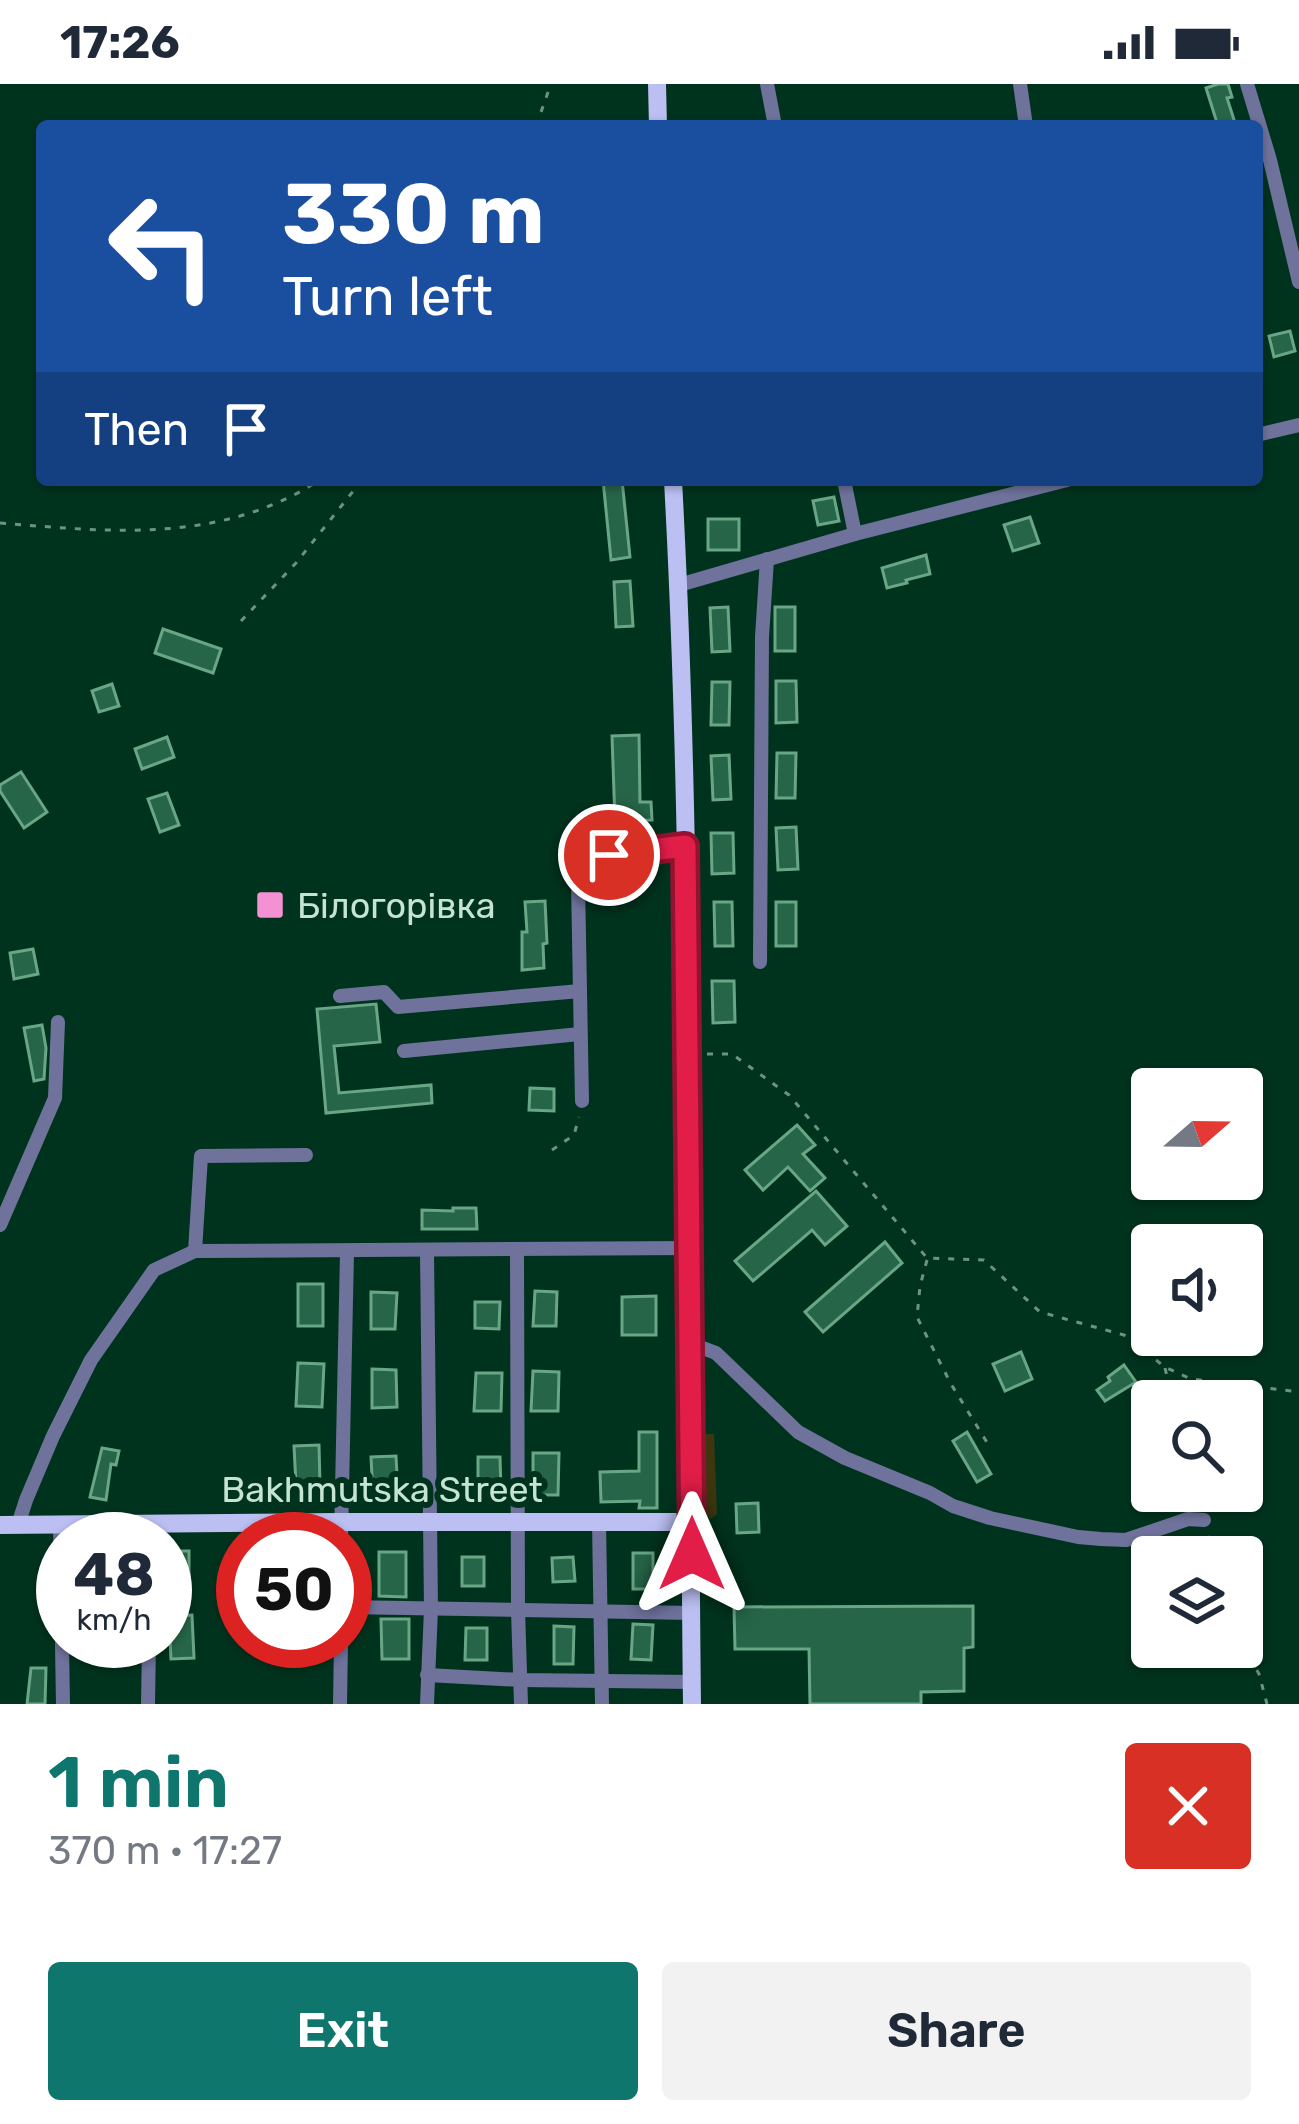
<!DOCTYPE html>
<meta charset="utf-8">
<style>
body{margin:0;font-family:Rubik,sans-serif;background:#f2f2f3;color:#1f2937;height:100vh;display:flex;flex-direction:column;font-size:45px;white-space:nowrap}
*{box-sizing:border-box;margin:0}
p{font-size:39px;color:#747a83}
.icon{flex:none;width:66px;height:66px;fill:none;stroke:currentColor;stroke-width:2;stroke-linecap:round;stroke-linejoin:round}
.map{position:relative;height:1620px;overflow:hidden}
.panel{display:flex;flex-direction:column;background:#fff;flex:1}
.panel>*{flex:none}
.guide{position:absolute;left:36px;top:36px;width:1227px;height:366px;border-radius:12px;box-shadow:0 3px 9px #0004;background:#1a4fa0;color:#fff;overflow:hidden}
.needle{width:78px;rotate:70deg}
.fabs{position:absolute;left:1131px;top:984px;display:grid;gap:24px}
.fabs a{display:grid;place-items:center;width:132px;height:132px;border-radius:12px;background:#fff;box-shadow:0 3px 9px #0004;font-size:60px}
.speed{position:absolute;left:36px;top:1428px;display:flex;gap:24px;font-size:60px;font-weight:700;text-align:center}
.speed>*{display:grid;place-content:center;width:156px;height:156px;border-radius:50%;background:#fff;box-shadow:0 3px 9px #0004;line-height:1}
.speed small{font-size:30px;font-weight:400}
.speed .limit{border:18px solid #d22;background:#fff;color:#111}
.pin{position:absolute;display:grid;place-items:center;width:102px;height:102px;color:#fff;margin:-51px;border:6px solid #fff;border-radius:50%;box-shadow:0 3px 12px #0007}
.me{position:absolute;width:132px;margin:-66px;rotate:0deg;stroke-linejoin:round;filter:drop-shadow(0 0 9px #0008)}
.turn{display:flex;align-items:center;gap:42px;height:252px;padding:0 48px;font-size:54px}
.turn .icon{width:156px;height:156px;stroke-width:2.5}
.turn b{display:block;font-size:84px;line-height:102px}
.then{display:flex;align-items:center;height:114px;padding:0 48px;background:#0003;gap:24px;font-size:45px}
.round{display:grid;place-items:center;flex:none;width:126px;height:126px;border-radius:12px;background:#f2f2f3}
.head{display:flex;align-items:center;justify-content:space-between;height:204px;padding:0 48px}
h1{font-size:72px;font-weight:600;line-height:90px;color:#0f766e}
.primary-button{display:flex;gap:24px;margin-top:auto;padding:24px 48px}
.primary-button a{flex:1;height:138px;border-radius:12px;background:#0f766e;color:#fff;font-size:48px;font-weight:600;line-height:138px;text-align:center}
.primary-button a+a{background:#f2f2f3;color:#1f2937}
.status{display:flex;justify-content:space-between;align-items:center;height:84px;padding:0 60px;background:#fff;direction:ltr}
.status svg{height:33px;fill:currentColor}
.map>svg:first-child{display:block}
.green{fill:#3d3710}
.building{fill:#266548;stroke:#68a686;stroke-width:3}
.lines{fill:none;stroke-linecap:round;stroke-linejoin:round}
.path{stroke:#6c9481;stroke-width:3;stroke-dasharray:6 9;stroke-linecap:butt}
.minor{stroke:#6f729b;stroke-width:14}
.major{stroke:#bbbff2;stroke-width:18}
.route-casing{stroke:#92132f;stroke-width:30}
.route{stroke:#e11d48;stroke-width:21}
.poi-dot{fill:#f491d3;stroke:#00331e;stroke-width:4.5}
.labels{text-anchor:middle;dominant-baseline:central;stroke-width:12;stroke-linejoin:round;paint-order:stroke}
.poi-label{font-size:36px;fill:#c5e4d2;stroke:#00331e;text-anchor:start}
.street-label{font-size:36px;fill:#c5e4d2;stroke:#00331e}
</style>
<div class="status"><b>17:26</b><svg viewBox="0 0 49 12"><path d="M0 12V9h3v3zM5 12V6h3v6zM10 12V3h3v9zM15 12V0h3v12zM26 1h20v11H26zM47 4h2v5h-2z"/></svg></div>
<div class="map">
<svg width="1299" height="1620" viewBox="0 0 1299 1620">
<rect width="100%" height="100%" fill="#00331e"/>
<polygon class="green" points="705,1350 714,1350 717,1430 711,1435 702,1428 699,1357"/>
<g class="building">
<polygon points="1218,0 1228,0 1232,13 1227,14 1236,42 1218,42 1206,4"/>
<polygon points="1290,247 1295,267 1274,273 1269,252"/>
<polygon points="603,396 622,396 630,473 611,476"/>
<polygon points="834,413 839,437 818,441 813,417"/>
<polygon points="1030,433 1039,459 1013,467 1004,441"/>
<rect x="708" y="435" width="31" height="31"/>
<polygon points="926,471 930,490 906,496 907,499 887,504 882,484"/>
<polygon points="630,497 633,542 616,543 614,498"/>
<polygon points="728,523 730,567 712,568 710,524"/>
<rect x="775" y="523" width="20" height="44"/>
<polygon points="163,545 221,565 213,589 155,569"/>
<polygon points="776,597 796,597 797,638 776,639"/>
<polygon points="712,598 730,598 729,641 711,641"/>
<polygon points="112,600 119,622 99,628 92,607"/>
<polygon points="639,651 640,718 651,718 652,736 615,737 612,652"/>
<polygon points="167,653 174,673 142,685 135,665"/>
<polygon points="777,669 796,669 795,714 776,714"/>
<polygon points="729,671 731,715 713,716 711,672"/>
<polygon points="21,688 47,728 24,744 0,707 0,701"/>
<polygon points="167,709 179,741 160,748 148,715"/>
<polygon points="796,743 798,785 778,786 776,744"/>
<polygon points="711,749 733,749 734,789 712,790"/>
<polygon points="545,817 547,859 543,860 544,884 522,886 522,848 527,848 525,818"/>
<polygon points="714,818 732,818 733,862 715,862"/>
<rect x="776" y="818" width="20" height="44"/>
<polygon points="33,865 38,890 14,895 10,869"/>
<polygon points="712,897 734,897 735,938 713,939"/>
<polygon points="376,920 380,958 334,962 339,1009 431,1001 432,1019 326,1029 317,925"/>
<polygon points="42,941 46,964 44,995 34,997 24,944"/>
<polygon points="530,1004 554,1005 554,1027 529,1026"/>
<polygon points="797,1041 815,1061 803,1070 825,1094 810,1107 788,1083 763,1106 745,1086"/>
<polygon points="816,1107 847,1142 825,1161 812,1146 753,1197 735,1177"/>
<polygon points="453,1124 476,1124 477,1145 422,1145 422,1126 453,1127"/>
<polygon points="885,1158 902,1179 823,1248 805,1228"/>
<rect x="298" y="1200" width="25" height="42"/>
<polygon points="535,1207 557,1208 556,1242 533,1242"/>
<polygon points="371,1208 397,1209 395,1245 371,1245"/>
<polygon points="656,1212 656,1251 622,1251 622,1213"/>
<polygon points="475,1218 500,1218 499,1245 475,1244"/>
<polygon points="1021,1268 1032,1295 1005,1307 993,1280"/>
<polygon points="298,1279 324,1280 322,1323 296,1322"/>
<polygon points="1124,1281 1136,1298 1105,1317 1097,1306 1110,1297 1108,1293"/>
<polygon points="372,1285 396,1286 397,1323 372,1324"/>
<polygon points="533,1287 559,1288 558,1327 531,1327"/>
<polygon points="476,1289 502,1289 501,1327 474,1327"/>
<polygon points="639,1348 657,1348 657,1424 639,1424 640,1417 601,1418 600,1388 639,1387"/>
<polygon points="967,1348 991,1390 977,1398 953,1357"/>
<polygon points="319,1361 320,1400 296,1401 294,1362"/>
<polygon points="102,1364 119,1367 116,1381 111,1380 106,1416 90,1413"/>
<polygon points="533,1369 559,1369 558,1411 533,1411"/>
<polygon points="396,1372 398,1410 373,1412 371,1373"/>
<polygon points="478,1373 500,1373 501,1409 478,1409"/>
<polygon points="758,1419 759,1448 737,1449 736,1420"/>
<rect x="167" y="1467" width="22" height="38"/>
<polygon points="379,1468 406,1468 406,1513 379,1512"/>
<rect x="633" y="1469" width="20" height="36"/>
<rect x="462" y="1473" width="22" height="29"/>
<polygon points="573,1473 575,1497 553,1498 552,1474"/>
<polygon points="973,1522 973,1563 964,1564 964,1607 921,1608 921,1620 810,1620 809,1565 735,1565 734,1523"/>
<polygon points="192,1531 194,1574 171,1575 169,1532"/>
<polygon points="381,1535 409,1535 409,1575 382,1575"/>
<polygon points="633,1540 653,1541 651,1576 631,1575"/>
<polygon points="554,1542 574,1543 573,1580 554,1580"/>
<polygon points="466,1544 487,1544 487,1576 465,1576"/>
<polygon points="31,1584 46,1584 45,1620 27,1620"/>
</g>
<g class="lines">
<g class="path">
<polyline points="536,42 551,0"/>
<path d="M 0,439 C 112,448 220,460 320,396"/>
<polyline points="241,537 296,479 362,396"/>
<polyline points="707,970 732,970 789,1011 927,1174 984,1176 1040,1228 1124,1251 1165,1283 1191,1295 1299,1308"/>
<polyline points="552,1066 574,1051 579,1033"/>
<polyline points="927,1176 920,1202 917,1233 951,1300 988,1360"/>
<polyline points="1165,1284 1173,1317"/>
<polyline points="1195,1407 1199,1420"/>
<polyline points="1208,1452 1215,1473"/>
<polyline points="1242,1560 1259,1590 1267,1620"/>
</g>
<g class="minor">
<polyline points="767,0 775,42"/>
<polyline points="1020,0 1026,42"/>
<polyline points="1247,0 1270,76 1299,198"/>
<polyline points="1257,351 1299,341"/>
<polyline points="844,396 855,450"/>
<polyline points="679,501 855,450 1067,396"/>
<polyline points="760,878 762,553 767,475"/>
<polyline points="340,912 384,908 398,923 580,907"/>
<polyline points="404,967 580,950"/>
<polyline points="582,1017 578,798 609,771 685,762"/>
<polyline points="0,1141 55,1014 58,938"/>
<polyline points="195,1167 201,1072 306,1071"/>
<polyline points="427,1167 431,1525 427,1620"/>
<polyline points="517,1167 518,1526 521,1620"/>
<polyline points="690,1262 700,1263 716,1269 798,1348 845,1374 930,1409 953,1422 990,1434 1078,1453 1101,1455 1126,1456 1188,1435 1204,1436"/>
<polyline points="599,1438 602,1620"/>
<polyline points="18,1441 26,1416 53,1352 91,1276 154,1186 195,1167 690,1164"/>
<polyline points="60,1441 63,1620"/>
<polyline points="341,1455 347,1168"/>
<polyline points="345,1523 692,1529"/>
<polyline points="427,1591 521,1596 692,1598"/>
<polyline points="148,1620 149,1557"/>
<polyline points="340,1620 341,1557"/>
</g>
<g class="major">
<polyline points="657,0 658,42"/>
<path d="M 673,396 C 695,804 687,1212 692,1620"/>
<polyline points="0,1441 341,1438 691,1438"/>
</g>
</g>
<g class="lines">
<g class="route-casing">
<polyline id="route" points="609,771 685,762 692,1470"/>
</g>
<use href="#route" class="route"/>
</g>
<rect class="poi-dot" x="255" y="806" width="30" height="30" rx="6"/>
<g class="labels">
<g class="poi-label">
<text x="297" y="821">Білогорівка</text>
</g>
<g class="street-label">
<text x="382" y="1405">Bakhmutska Street</text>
</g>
</g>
</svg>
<div class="fabs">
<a><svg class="needle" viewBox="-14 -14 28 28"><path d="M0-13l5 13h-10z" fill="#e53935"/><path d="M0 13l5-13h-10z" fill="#747a83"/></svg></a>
<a><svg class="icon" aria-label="sound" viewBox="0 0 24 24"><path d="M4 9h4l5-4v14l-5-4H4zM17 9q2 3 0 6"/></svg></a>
<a><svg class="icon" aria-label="search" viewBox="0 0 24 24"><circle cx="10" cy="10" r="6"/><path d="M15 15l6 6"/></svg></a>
<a><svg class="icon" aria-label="layers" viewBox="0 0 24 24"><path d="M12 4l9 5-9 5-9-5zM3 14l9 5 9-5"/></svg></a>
</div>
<div class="speed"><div>48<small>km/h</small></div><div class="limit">50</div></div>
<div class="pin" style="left:609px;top:771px;background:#d93025"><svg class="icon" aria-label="arrive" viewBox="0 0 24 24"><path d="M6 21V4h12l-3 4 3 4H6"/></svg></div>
<svg class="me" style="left:692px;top:1470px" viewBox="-20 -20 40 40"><path d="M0-17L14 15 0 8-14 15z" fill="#e11d48" stroke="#fff" stroke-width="4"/></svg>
<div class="guide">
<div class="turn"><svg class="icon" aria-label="left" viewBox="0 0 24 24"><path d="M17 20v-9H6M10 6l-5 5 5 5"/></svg><div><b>330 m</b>Turn left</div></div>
<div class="then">Then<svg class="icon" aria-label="arrive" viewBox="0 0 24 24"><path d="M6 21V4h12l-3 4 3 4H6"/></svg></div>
</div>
</div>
<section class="panel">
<div class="head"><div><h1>1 min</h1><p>370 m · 17:27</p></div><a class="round" style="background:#d93025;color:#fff"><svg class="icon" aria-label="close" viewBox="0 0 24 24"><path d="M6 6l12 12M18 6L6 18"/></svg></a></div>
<div class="primary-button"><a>Exit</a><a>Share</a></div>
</section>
